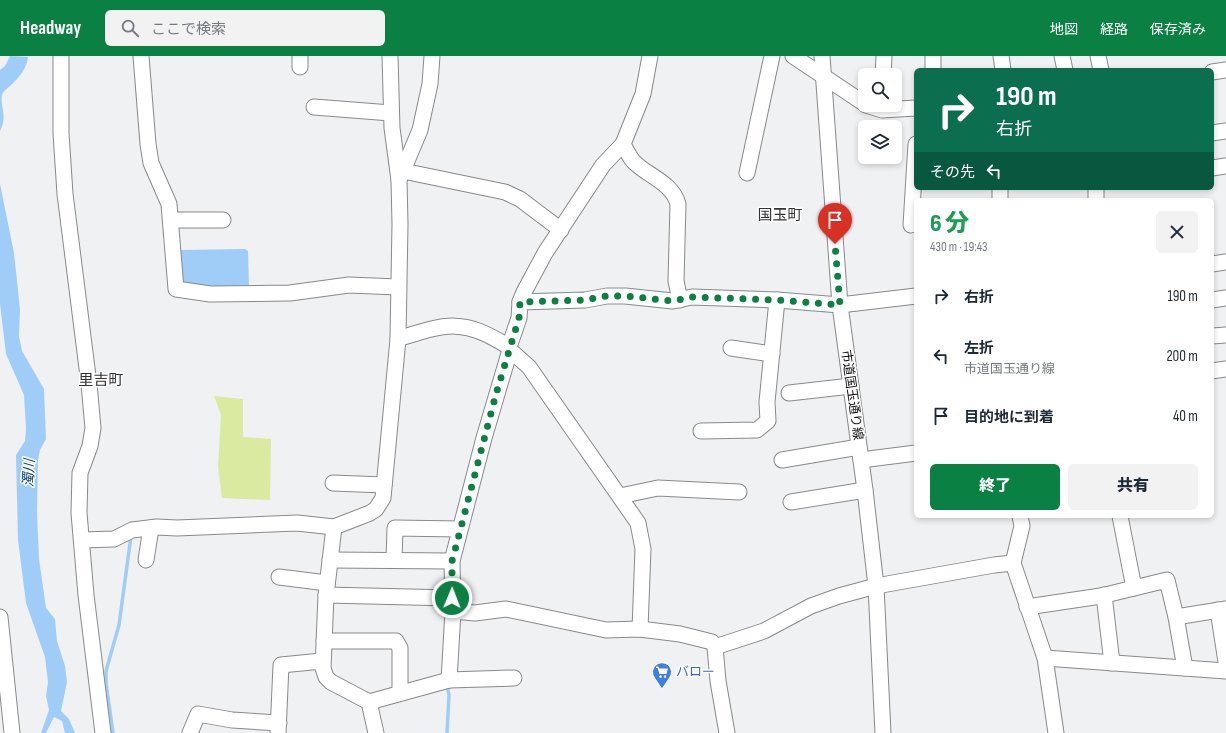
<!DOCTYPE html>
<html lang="ja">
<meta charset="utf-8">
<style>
body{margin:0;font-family:"Sofia Sans Condensed","Noto Sans JP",sans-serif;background:#f2f2f3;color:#1f2937;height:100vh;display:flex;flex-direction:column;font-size:15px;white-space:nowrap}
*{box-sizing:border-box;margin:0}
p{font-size:13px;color:#747a83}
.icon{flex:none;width:22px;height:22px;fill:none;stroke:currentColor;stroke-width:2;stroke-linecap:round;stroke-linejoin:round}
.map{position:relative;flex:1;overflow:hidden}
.drawer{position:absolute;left:914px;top:142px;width:300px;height:320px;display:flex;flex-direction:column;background:#fff;border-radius:6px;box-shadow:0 2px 6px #0003}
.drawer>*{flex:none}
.guide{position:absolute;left:914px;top:12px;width:300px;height:122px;border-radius:6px;box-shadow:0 2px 6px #0003;background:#0b6e4f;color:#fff;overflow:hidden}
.controls{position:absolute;left:858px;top:12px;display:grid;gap:8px}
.controls a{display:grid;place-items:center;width:44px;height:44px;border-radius:6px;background:#fff;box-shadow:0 2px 6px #0003;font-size:20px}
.pin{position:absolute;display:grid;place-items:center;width:34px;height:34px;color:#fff;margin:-41px -17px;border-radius:50% 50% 50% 0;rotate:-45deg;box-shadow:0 0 4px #0007}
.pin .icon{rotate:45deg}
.me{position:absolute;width:44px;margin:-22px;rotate:1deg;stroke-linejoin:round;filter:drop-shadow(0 0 3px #0008)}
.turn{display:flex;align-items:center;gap:14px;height:84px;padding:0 16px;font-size:18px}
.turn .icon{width:52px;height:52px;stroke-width:2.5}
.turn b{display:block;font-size:28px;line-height:34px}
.then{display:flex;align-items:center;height:38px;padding:0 16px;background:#0003;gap:8px;font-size:15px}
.round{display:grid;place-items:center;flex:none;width:42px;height:42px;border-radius:6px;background:#f2f2f3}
.head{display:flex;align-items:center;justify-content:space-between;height:68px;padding:0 16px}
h1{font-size:24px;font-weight:800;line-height:30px;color:#1e9e55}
.action{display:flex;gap:8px;margin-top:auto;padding:8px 16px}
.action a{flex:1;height:46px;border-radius:6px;background:#0b8043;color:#fff;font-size:16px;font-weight:800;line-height:46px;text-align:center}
.action a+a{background:#f2f2f3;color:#1f2937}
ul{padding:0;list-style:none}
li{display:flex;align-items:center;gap:12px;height:60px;padding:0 16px}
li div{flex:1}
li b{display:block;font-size:15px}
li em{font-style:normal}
header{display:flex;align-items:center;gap:24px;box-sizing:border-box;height:56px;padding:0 20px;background:#0b8043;color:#fff}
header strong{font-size:19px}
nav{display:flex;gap:22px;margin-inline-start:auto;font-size:14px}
.search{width:280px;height:36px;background:#f2f2f3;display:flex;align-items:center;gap:10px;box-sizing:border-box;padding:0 14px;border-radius:6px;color:#747a83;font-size:15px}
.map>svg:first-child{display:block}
.green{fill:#d8eba0}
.water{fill:#a0cdf8}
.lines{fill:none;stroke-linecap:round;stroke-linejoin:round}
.stream{stroke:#a0cdf8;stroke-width:3.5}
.minor-casing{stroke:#89898a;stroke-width:17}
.minor{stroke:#fff;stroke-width:15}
.route{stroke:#0b8043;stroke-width:7;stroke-dasharray:0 12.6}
.labels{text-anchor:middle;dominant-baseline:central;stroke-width:3;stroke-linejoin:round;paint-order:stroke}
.street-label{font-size:13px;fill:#121212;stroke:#fff}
.shop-label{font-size:13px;fill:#366cbe;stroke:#fff;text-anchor:start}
.water-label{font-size:14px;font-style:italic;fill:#094571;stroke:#fff}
.quarter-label{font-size:15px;fill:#333334;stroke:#fff}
</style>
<header>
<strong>Headway</strong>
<div class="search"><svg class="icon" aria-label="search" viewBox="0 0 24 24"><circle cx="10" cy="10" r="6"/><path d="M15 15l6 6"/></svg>ここで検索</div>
<nav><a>地図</a><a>経路</a><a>保存済み</a></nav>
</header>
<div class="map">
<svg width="1226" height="677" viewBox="0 0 1226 677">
<rect width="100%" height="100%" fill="#f0f1f2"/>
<polygon class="green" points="214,340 243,343 243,381 271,383 270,444 222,442 218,411 221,359"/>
<g class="water">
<path d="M 10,0 L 28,1 C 27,12 19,22 11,29 C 8,32 3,35 2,39 C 0,51 8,60 0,75 L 0,14 L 5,10 Z"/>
<polygon points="0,128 14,197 20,253 19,280 22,295 44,333 46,383 40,394 38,404 37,456 39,503 46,552 55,563 57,585 65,610 67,626 61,655 69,663 75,677 65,677 62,665 54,661 46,677 41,677 49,654 46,640 48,626 45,601 26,547 18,484 16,399 25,385 26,373 24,339 6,298 0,248"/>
<polygon points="245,193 248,195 249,230 183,230 180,194"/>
</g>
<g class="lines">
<g class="stream">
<polyline points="447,629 449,639 447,677"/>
<polyline points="113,677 106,627 106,615 119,569 131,480"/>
</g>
<g class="minor-casing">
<g id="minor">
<polyline points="61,0 61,77 65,138 89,328 93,372 90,390 80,417 79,457 86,539 103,677"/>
<polyline points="141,0 148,88 151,107 169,148 176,233 210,238 290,237 349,229 398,231"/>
<polyline points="390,0 392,72 399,124"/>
<polyline points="793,0 865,48"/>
<polyline points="822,0 840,249 865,434 876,530 883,677"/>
<polyline points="1001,0 1003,14"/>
<polyline points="1062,0 1065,14"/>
<polyline points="1098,0 1101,14"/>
<polyline points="300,11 300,0"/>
<polyline points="933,14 933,0"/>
<polyline points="1212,16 1226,14"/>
<polyline points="883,19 884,0"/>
<polyline points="866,49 882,54 916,52"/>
<polyline points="314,51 391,57"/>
<polyline points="1212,77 1226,75"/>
<path d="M 623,88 C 626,94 629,100 633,105 C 647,120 672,126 678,148 L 676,225 L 680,244"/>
<polyline points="1212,112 1226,110"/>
<polyline points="403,115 505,136 520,143 561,174"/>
<polyline points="747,117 772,0"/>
<polyline points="1000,132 1000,144"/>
<polyline points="1096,132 1096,144"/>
<polyline points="171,164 223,164"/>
<polyline points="911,169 916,88"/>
<polyline points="1212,208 1226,206"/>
<polyline points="1212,244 1226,242"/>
<polyline points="520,246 524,236 545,197 603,109 623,88 643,38 650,0"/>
<polyline points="1212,280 1226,279"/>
<path d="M 398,283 C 448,267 463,262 509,291 L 510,294 L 529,311 L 638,467 L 643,493 L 640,573"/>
<polyline points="509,291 519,262 520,246 585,244 607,240 625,240 673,245 692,241 777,244 840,249 916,240"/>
<polyline points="731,292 772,298"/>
<polyline points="1212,315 1226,313"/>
<polyline points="789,337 851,330"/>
<polyline points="701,375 757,374 768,365 767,346 777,244"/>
<polyline points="782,404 859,391"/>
<polyline points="861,404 916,397"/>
<polyline points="333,427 384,429"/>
<polyline points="620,440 658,432 739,436"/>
<polyline points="791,446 865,434"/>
<polyline points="1020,460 1022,470 1013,507 1045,602 1056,677"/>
<polyline points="1120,460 1134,532"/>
<polyline points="334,471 326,539 323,612 326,621 331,626 369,646 376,677"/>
<polyline points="82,484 114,483 132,474 157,471 177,472 297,467 334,471 370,457 376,453 383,442 398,283 400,168 399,124 420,74 430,28 432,0"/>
<polyline points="146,504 151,472"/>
<polyline points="330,504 452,505"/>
<polyline points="394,504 395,472 460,473"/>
<polyline points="279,521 327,527"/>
<polyline points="326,539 452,542"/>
<polyline points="1104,539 1112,607"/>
<polyline points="1027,551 1101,540 1167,524 1176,561 1226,553"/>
<polyline points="1218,554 1226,606"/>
<polyline points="453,555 475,557 506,553 606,574 640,573 680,578 712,586 715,591 718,625 727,677"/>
<polyline points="0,561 12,677"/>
<polyline points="1176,561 1185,612"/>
<polyline points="324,585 396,585 400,592 400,637"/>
<polyline points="715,591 764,575 811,550 839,540 876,530 994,509 1013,507"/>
<polyline points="1045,602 1226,615"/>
<polyline points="449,624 514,622"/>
<polyline points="369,646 449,624 453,555 452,505 484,382 510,294"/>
<polyline points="190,677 198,658 232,664 279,667"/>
<polyline points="278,677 281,609 322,605"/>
</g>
</g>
<use href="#minor" class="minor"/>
</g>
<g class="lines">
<polyline class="route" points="452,542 452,505 455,494 496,338 519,262 520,246 585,244 607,240 625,240 673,245 692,241 777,244 840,249 835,188"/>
</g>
<defs>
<g id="supermarket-pin" transform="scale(1)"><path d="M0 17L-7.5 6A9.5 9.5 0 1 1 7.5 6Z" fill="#3f7fe0" stroke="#fff"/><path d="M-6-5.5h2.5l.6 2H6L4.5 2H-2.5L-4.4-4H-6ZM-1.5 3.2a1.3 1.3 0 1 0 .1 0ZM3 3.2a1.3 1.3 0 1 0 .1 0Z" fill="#fff"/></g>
</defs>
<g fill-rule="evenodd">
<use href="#supermarket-pin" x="662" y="616"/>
</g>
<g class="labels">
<g class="street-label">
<text transform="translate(852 339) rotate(82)">市道国玉通り線</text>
</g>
<g class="shop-label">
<text x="676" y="616">バロー</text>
</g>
<g class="water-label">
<text transform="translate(29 417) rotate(-87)">濁川</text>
</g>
<g class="quarter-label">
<text x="780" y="159">国玉町</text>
<text x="101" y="324">里吉町</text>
</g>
</g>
</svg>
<div class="controls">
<a><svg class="icon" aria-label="search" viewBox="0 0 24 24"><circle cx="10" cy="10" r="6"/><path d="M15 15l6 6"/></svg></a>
<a><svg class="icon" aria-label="layers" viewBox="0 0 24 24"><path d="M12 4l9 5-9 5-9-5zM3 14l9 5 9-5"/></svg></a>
</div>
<div class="pin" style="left:835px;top:188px;background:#d93025"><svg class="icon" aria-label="arrive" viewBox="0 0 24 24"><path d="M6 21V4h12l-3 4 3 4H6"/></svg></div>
<svg class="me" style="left:452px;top:542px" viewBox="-20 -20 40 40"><circle r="17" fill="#0b8043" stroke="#fff" stroke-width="3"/><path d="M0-11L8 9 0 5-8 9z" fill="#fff"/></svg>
<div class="guide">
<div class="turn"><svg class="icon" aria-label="right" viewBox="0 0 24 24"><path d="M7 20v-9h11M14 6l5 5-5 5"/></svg><div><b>190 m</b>右折</div></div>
<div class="then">その先<svg class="icon" aria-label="left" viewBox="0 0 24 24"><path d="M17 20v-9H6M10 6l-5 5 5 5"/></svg></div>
</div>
<section class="drawer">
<div class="head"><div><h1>6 分</h1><p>430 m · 19:43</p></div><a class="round"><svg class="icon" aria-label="close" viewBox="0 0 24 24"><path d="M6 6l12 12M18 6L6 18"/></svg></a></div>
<ul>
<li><svg class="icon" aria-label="right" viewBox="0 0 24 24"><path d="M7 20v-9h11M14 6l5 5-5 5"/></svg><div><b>右折</b></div><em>190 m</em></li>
<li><svg class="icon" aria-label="left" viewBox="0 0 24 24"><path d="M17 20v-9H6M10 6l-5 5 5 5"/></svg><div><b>左折</b><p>市道国玉通り線</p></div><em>200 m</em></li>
<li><svg class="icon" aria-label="arrive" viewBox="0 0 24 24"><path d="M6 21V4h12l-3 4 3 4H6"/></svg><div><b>目的地に到着</b></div><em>40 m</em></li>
</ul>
<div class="action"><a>終了</a><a>共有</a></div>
</section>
</div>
